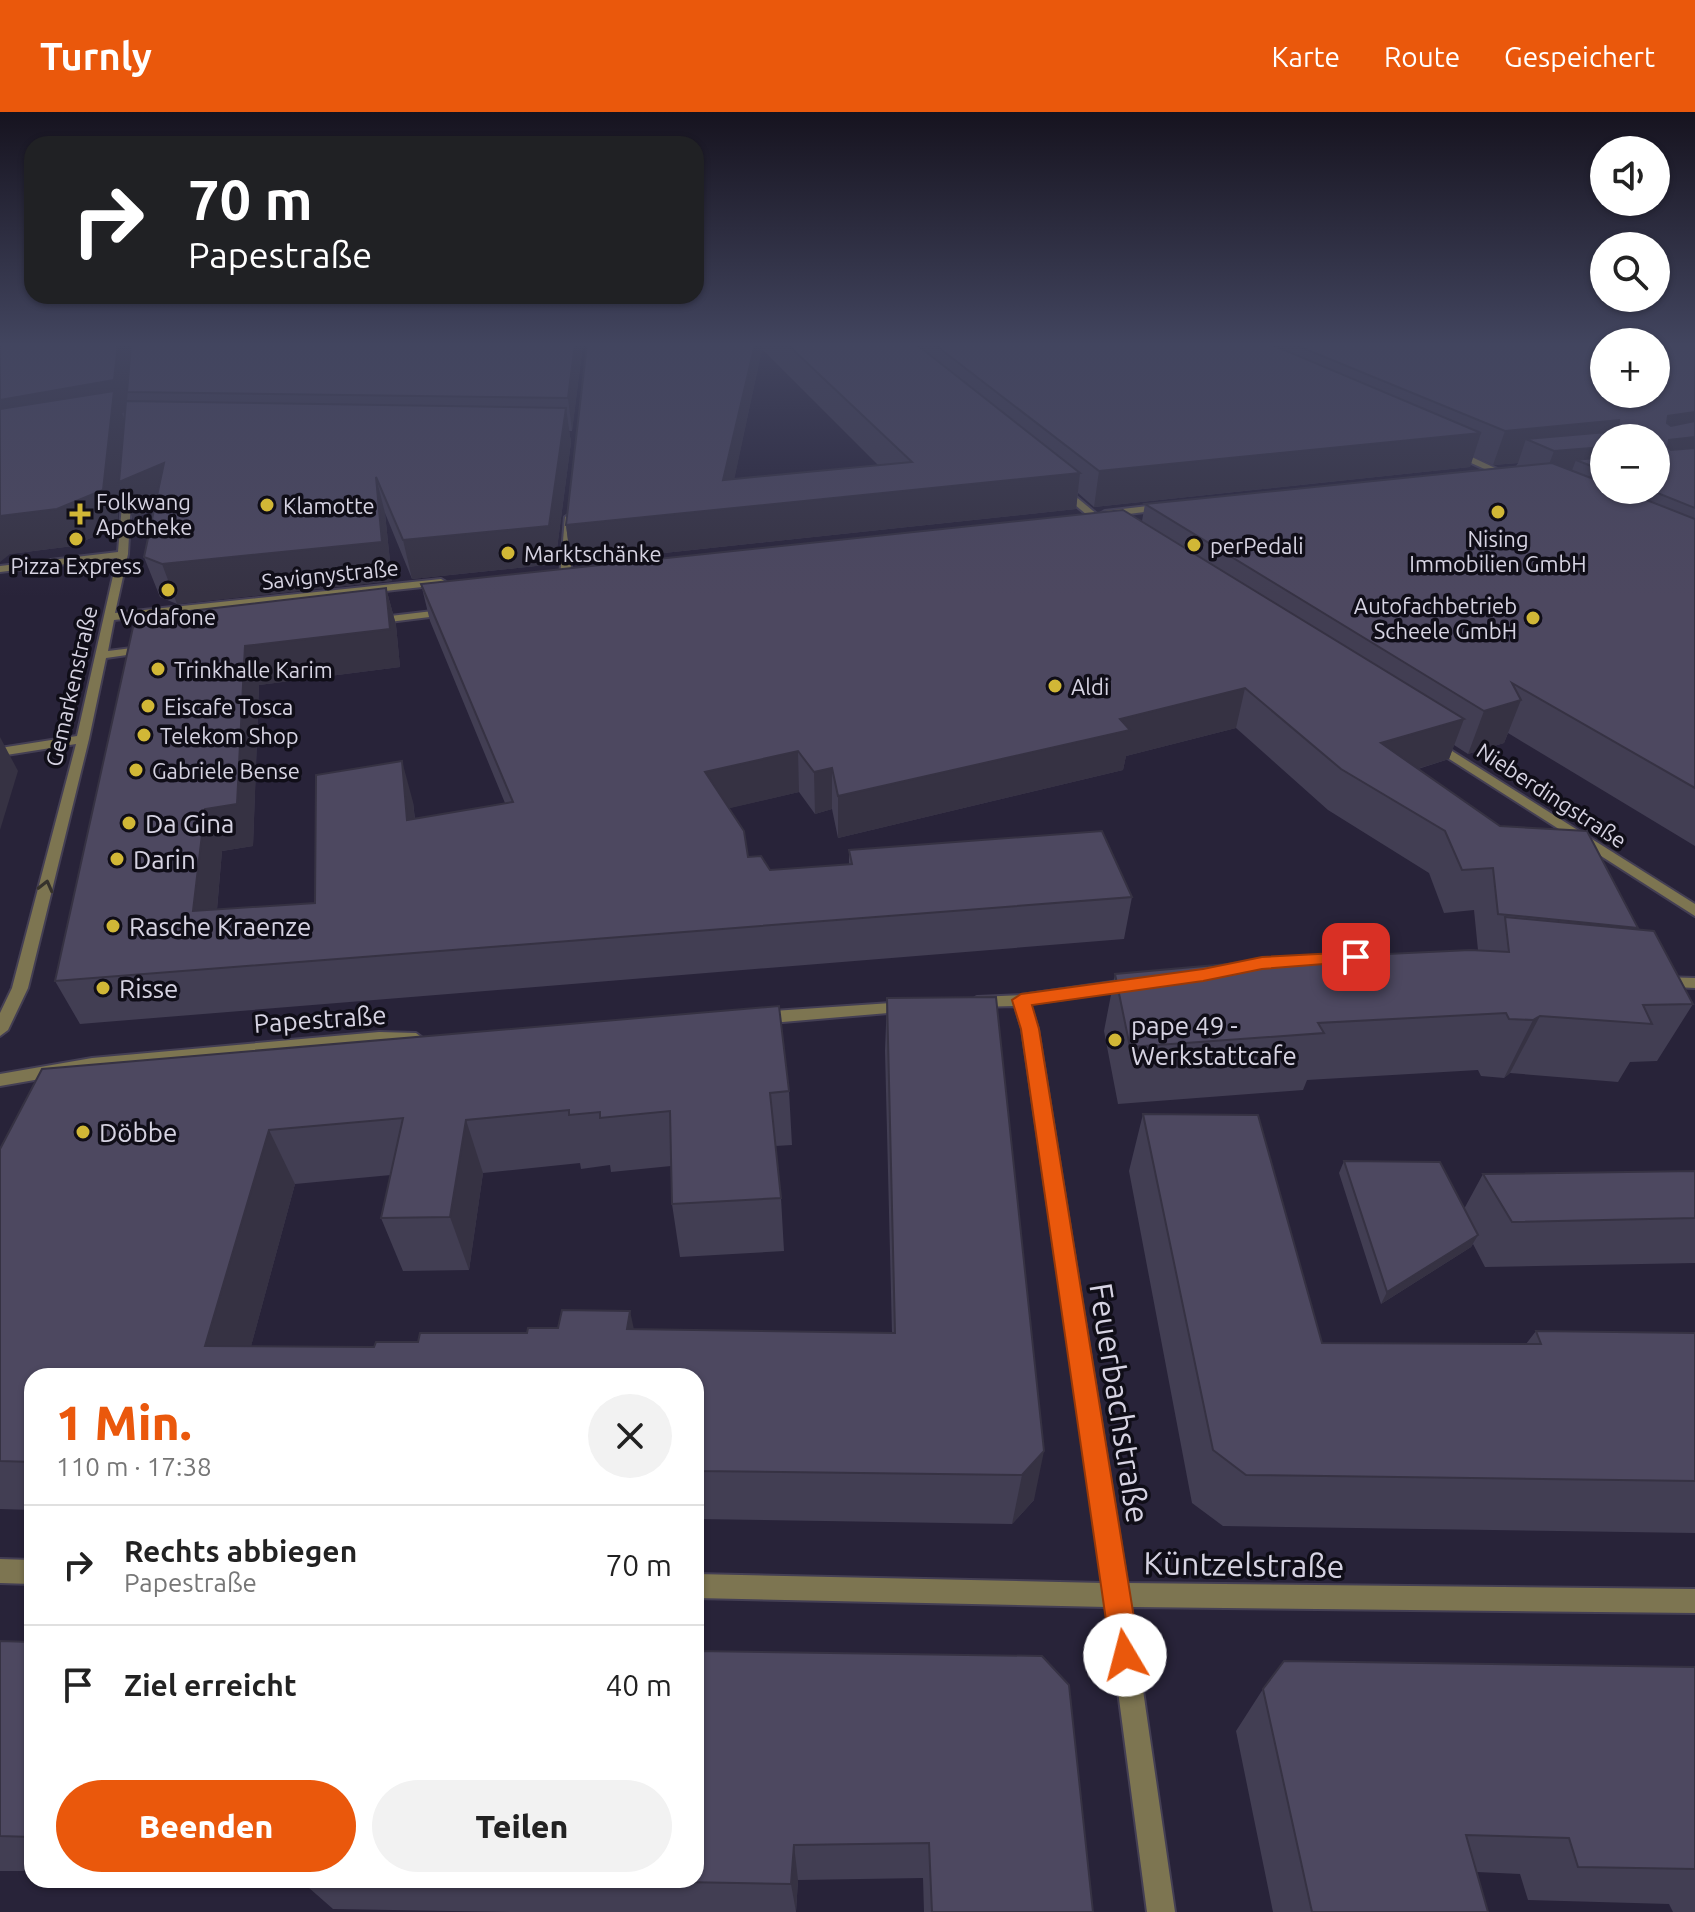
<!DOCTYPE html>
<html lang="de">
<meta charset="utf-8">
<style>
body{margin:0;font-family:Ubuntu,sans-serif;background:#f2f2f2;color:#222;height:100vh;display:flex;flex-direction:column;font-size:30px;white-space:nowrap}
*{box-sizing:border-box;margin:0}
p{font-size:26px;color:#767676}
.icon{flex:none;width:44px;height:44px;fill:none;stroke:currentColor;stroke-width:2;stroke-linecap:round;stroke-linejoin:round}
.map{position:relative;flex:1;overflow:hidden}
.drawer{position:absolute;left:24px;top:1256px;width:680px;height:520px;display:flex;flex-direction:column;background:#fff;border-radius:24px;box-shadow:0 2px 6px #0004}
.drawer>*{flex:none}
.hud{position:absolute;left:24px;top:24px;width:680px;height:168px;border-radius:24px;box-shadow:0 2px 6px #0004;background:#202124;color:#fff;overflow:hidden}
.controls{position:absolute;left:1590px;top:24px;display:grid;gap:16px}
.controls a{display:grid;place-items:center;width:80px;height:80px;border-radius:50%;background:#fff;box-shadow:0 2px 6px #0004;font-size:40px}
.pin{position:absolute;display:grid;place-items:center;width:68px;height:68px;color:#fff;margin:-34px;border-radius:16px;box-shadow:0 4px 12px #0006}
.me{position:absolute;width:88px;margin:-44px;rotate:352deg;stroke-linejoin:round;filter:drop-shadow(0 0 6px #0008)}
.turn{display:flex;align-items:center;gap:28px;height:168px;padding:0 32px;font-size:36px}
.turn .icon{width:104px;height:104px;stroke-width:2.5}
.turn b{display:block;font-size:56px;line-height:68px}
.round{display:grid;place-items:center;flex:none;width:84px;height:84px;border-radius:42px;background:#f2f2f2}
.summary{display:flex;align-items:center;justify-content:space-between;height:136px;padding:0 32px}
h1{font-size:48px;font-weight:800;line-height:60px;color:#ea580c}
.cta{display:flex;gap:16px;margin-top:auto;padding:16px 32px}
.cta a{flex:1;height:92px;border-radius:48px;background:#ea580c;color:#fff;font-size:32px;font-weight:800;line-height:92px;text-align:center}
.cta a+a{background:#f2f2f2;color:#222}
ul{padding:0;list-style:none}
li{display:flex;align-items:center;gap:24px;height:120px;padding:0 32px;border-top:2px solid #e0e0e0}
li div{flex:1}
li b{display:block;font-size:30px}
li em{font-style:normal}
header{display:flex;align-items:center;gap:48px;box-sizing:border-box;height:112px;padding:0 40px;background:#ea580c;color:#fff}
header strong{font-size:38px}
nav{display:flex;gap:44px;margin-inline-start:auto;font-size:28px}
.map>svg:first-child{display:block}
.lines{fill:none;stroke-linecap:round;stroke-linejoin:round}
.minor-casing{stroke:#443f54;stroke-width:4}
.minor{fill:#7d7551;fill-rule:evenodd}
.wall{fill:#423e53;fill-rule:evenodd}
.shaded-wall{fill:#363243}
.building{fill:#4d4860;stroke:#363243;stroke-width:2}
.oneway{stroke:#36322c}
.route{fill:#ea580c;stroke:#983908;stroke-width:2}
.poi-dot{fill:#d1b736;stroke:#100e18;stroke-width:3}
.labels{text-anchor:middle;dominant-baseline:central;stroke-width:7;stroke-linejoin:round;paint-order:stroke}
.far-poi-label{font-size:22px;fill:#d6d3e2;stroke:#100e18;text-anchor:start}
.far-street-label{font-size:22px;fill:#d6d3e2;stroke:#100e18}
.poi-label{font-size:26px;fill:#d6d3e2;stroke:#100e18;text-anchor:start}
.street-label{font-size:26px;fill:#d6d3e2;stroke:#100e18}
.near-street-label{font-size:32px;fill:#d6d3e2;stroke:#100e18}
</style>
<header>
<strong>Turnly</strong>
<nav><a>Karte</a><a>Route</a><a>Gespeichert</a></nav>
</header>
<div class="map">
<svg width="1695" height="1800" viewBox="0 0 1695 1800">
<rect width="100%" height="100%" fill="#282339"/>
<g class="lines">
<g class="minor-casing">
<g id="minor">
<polygon points="1451,338 1457,338 1514,365 1507,367 1451,342"/>
<polygon points="128,366 132,369 128,442 115,501 441,467 446,470 441,473 114,508 108,539 148,534 154,537 148,540 106,546 89,627 28,876 8,918 0,924 0,901 12,876 76,632 0,644 0,636 77,624 117,446 0,460 0,454 118,440 124,369"/>
<polygon points="1057,374 1063,374 1110,413 1110,417 1104,417 1057,378"/>
<polygon points="1165,392 1170,395 1168,397 1105,405 1100,402 1105,399"/>
<polygon points="570,402 575,405 569,477 564,480 559,477 565,405"/>
<polygon points="450,497 454,498 454,502 373,512 368,509 373,506"/>
<polygon points="1433,627 1695,792 1695,804 1429,634 1427,631"/>
<polygon points="1661,865 1695,866 1695,876 1655,874 1653,870"/>
<polygon points="1133,867 1141,872 1139,876 1030,892 1038,917 1127,1471 1695,1477 1695,1501 1131,1495 1175,1800 1147,1800 1107,1495 696,1486 696,1462 1103,1471 1022,917 1015,894 977,895 969,890 977,885 1021,883"/>
<polygon points="906,890 912,891 914,895 912,899 758,912 750,906 758,900"/>
<polygon points="379,920 416,921 424,927 416,933 379,932 92,958 0,974 0,962 92,946"/>
<polygon points="0,1447 32,1448 32,1472 0,1471"/>
</g>
</g>
<use href="#minor" class="minor"/>
</g>
<g class="wall">
<polygon points="0,232 583,232 572,319 569,319 571,330 555,452 412,467 385,401 392,469 177,492 160,485 144,445 154,398 133,407 120,374 117,414 73,434 10,442"/>
<path d="M 587,232 L 1695,232 L 1695,734 L 1508,621 L 1504,631 L 1468,642 L 1454,633 L 1449,647 L 1418,657 L 1637,817 L 1693,892 L 1657,949 L 1630,950 L 1618,970 L 1510,961 L 1504,966 L 1481,964 L 1478,958 L 1307,968 L 1303,978 L 1118,992 L 1104,919 L 1115,862 L 1478,838 L 1474,798 L 1444,801 L 1429,761 L 1328,698 L 1236,616 L 1126,644 L 1123,658 L 838,726 L 832,697 L 815,702 L 799,680 L 729,696 L 748,745 L 770,758 L 849,752 L 849,738 L 1132,785 L 1124,827 L 80,912 L 55,869 L 133,515 L 386,476 L 396,513 L 400,555 L 259,573 L 253,734 L 222,739 L 217,798 L 315,791 L 413,690 L 415,707 L 505,691 L 430,509 L 421,472 L 1142,409 L 1145,392 L 1516,354 L 1518,351 L 1493,353 L 1473,344 L 1470,355 L 1094,395 L 1078,381 L 1076,397 L 571,451 L 566,413 ZM 762,237 L 879,354 L 734,367 ZM 1604,326 L 1656,326 L 1656,378 L 1604,378 Z"/>
<polygon points="887,886 1034,1388 1012,1412 696,1407 696,1264 32,1264 32,1398 0,1397 0,1037 42,957 789,979 792,1033 775,1034 781,1086 784,1139 680,1145 672,1092 671,1054 611,1060 610,1053 581,1057 580,1051 483,1061 469,1158 403,1159 381,1106 391,1063 295,1072 251,1234 374,1235 418,1230 527,1221 634,1217 892,1221 885,939"/>
<polygon points="1143,1002 1322,1231 1526,1232 1536,1219 1695,1221 1695,1421 1223,1414 1192,1391 1129,1059"/>
<polygon points="1344,1049 1464,1097 1483,1062 1695,1059 1695,1151 1485,1155 1473,1132 1471,1135 1381,1192 1339,1061"/>
<polygon points="0,1529 32,1530 32,1759 0,1759"/>
<polygon points="696,1539 1093,1800 924,1800 923,1766 798,1768 796,1800 511,1800 333,1797 300,1768 696,1768"/>
<polygon points="1695,1555 1695,1800 1673,1800 1669,1792 1528,1788 1520,1762 1477,1760 1488,1800 1273,1800 1236,1619 1263,1577"/>
</g>
<g class="shaded-wall">
<polygon points="118,232 132,232 126,300 122,301 126,312 164,351 177,387 133,407 120,374 117,414 73,434 10,442 0,450 0,288"/>
<polygon points="575,232 583,232 572,319 568,286"/>
<polygon points="755,232 762,232 762,237 728,397 1080,361 1076,397 571,451 566,413 723,368"/>
<polygon points="566,296 571,330 555,452 412,467 403,428"/>
<polygon points="1695,300 1695,357 1665,336 1668,304"/>
<polygon points="1619,308 1612,326 1604,326 1604,359 1576,348 1567,371 1541,374 1554,339 1526,327 1518,351 1493,353 1505,319"/>
<polygon points="1481,321 1470,355 1094,395 1099,359"/>
<polygon points="376,365 385,401 392,469 177,492 162,452"/>
<polygon points="386,476 396,513 400,555 259,573 253,734 222,739 213,842 193,799 205,697 245,534"/>
<polygon points="1245,576 1236,616 1126,644 1123,658 838,726 838,684 1120,607"/>
<polygon points="1521,588 1504,631 1468,642 1484,599"/>
<polygon points="1464,607 1449,647 1368,672 1381,631"/>
<polygon points="0,625 18,659 0,718"/>
<polygon points="798,639 799,680 709,701 705,660"/>
<polygon points="402,649 413,690 419,750 407,708"/>
<polygon points="832,656 832,697 815,702 814,660"/>
<polygon points="1540,904 1510,961 1504,966 1533,908"/>
<polygon points="466,1008 483,1061 469,1158 450,1105"/>
<polygon points="269,1018 295,1072 243,1264 205,1234"/>
<polygon points="1478,1123 1471,1135 1381,1192 1387,1180"/>
<polygon points="630,1199 641,1250 627,1217"/>
<polygon points="1044,1339 1034,1388 1012,1412 1022,1363"/>
<polygon points="794,1733 798,1768 796,1800 791,1772"/>
</g>
<g class="building">
<polygon points="0,232 118,232 114,268 0,288"/>
<polygon points="131,232 575,232 568,286 127,280"/>
<polygon points="587,232 755,232 723,368 912,350 787,232 916,232 1080,361 566,413"/>
<polygon points="934,232 1270,232 1481,321 1099,359"/>
<polygon points="1293,232 1604,232 1604,282 1656,282 1656,232 1695,232 1695,300 1668,304 1667,311 1671,314 1695,309 1695,325 1669,328 1668,335 1671,338 1695,336 1695,396 1650,378 1656,378 1656,326 1604,326 1604,335 1554,339 1526,327 1618,319 1619,308 1505,319"/>
<polygon points="114,279 103,378 57,397 0,404 0,297"/>
<polygon points="126,289 566,296 549,414 403,428 376,365 382,430 162,452 144,445 164,351 119,370"/>
<polygon points="1604,345 1604,359 1576,348"/>
<polygon points="1552,351 1604,371 1604,378 1621,378 1695,407 1695,676 1512,571 1521,588 1484,599 1145,392"/>
<polygon points="1123,398 1464,607 1381,631 1500,714 1587,719 1638,816 1498,802 1493,756 1462,758 1445,719 1341,657 1245,576 1120,607 1130,618 838,684 832,656 814,660 798,639 705,660 744,719 748,745 761,744 770,758 852,752 849,738 1102,719 1132,785 55,869 133,515 164,502 386,476 390,517 245,534 237,692 205,697 193,799 315,791 316,663 402,649 407,708 513,690 421,472"/>
<polygon points="1505,805 1654,819 1693,892 1643,893 1652,912 1540,904 1533,908 1509,907 1506,901 1318,911 1324,921 1130,935 1115,862 1283,847 1470,838 1509,840"/>
<polygon points="996,885 1044,1339 1022,1363 696,1359 696,1264 32,1264 32,1350 0,1349 0,1037 42,957 779,894 789,979 770,981 781,1086 672,1092 670,999 600,1006 600,1000 569,1003 569,998 466,1008 450,1105 381,1106 403,1006 269,1018 205,1234 374,1235 376,1230 418,1230 420,1221 527,1221 528,1216 558,1216 562,1198 630,1199 627,1217 895,1221 887,886"/>
<polygon points="1143,1002 1258,1003 1322,1231 1541,1232 1536,1219 1695,1221 1695,1369 1246,1363 1213,1338"/>
<polygon points="1344,1049 1440,1050 1478,1123 1387,1180"/>
<polygon points="1695,1059 1695,1106 1512,1110 1483,1062"/>
<polygon points="0,1529 32,1530 32,1725 0,1724"/>
<polygon points="696,1539 1042,1544 1069,1573 1093,1800 932,1800 929,1731 794,1733 791,1772 571,1768 696,1768"/>
<polygon points="1284,1549 1695,1555 1695,1757 1578,1755 1569,1726 1466,1723 1488,1800 1312,1800 1263,1577"/>
</g>
<defs><path id="oneway-chevron" d="M-2-3.5L2.5 0L-2 3.5" fill="none" stroke-width="1.6" stroke-linecap="round" stroke-linejoin="round" transform="scale(2)"/></defs>
<use class="oneway" href="#oneway-chevron" transform="translate(46 774) rotate(-76)"/>
<linearGradient id="sky" x2="0" y2="1"><stop stop-color="#16131f"/><stop offset="0.48" stop-color="#42455f"/><stop offset="1" stop-color="#42455f" stop-opacity="0"/></linearGradient>
<rect width="1695" height="484" fill="url(#sky)"/>
<polygon class="route" points="1356,840 1365,845 1362,849 1262,857 1203,869 1032,893 1039,917 1140,1543 1135,1553 1125,1557 1115,1553 1111,1543 1021,917 1012,888 1021,882 1203,857 1262,845"/>
<g class="poi-dot">
<circle cx="267" cy="393" r="8"/>
<circle cx="1498" cy="400" r="8"/>
<path d="M76 390h8v8h8v8h-8v8h-8v-8h-8v-8h8z"/>
<circle cx="76" cy="427" r="8"/>
<circle cx="1194" cy="433" r="8"/>
<circle cx="508" cy="441" r="8"/>
<circle cx="168" cy="478" r="8"/>
<circle cx="1533" cy="506" r="8"/>
<circle cx="158" cy="557" r="8"/>
<circle cx="1055" cy="574" r="8"/>
<circle cx="148" cy="594" r="8"/>
<circle cx="144" cy="623" r="8"/>
<circle cx="136" cy="658" r="8"/>
<circle cx="129" cy="711" r="8"/>
<circle cx="117" cy="747" r="8"/>
<circle cx="113" cy="814" r="8"/>
<circle cx="103" cy="876" r="8"/>
<circle cx="1115" cy="928" r="8"/>
<circle cx="83" cy="1020" r="8"/>
</g>
<g class="labels">
<g class="far-poi-label">
<text x="96" y="389">Folkwang<tspan x="96" dy="25">Apotheke</tspan></text>
<text x="283" y="393">Klamotte</text>
<text x="1498" y="426" text-anchor="middle">Nising<tspan x="1498" dy="25">Immobilien GmbH</tspan></text>
<text x="1210" y="433">perPedali</text>
<text x="524" y="441">Marktschänke</text>
<text x="76" y="453" text-anchor="middle">Pizza Express</text>
<text x="1517" y="493" text-anchor="end">Autofachbetrieb<tspan x="1517" dy="25">Scheele GmbH</tspan></text>
<text x="168" y="504" text-anchor="middle">Vodafone</text>
<text x="174" y="557">Trinkhalle Karim</text>
<text x="1071" y="574">Aldi</text>
<text x="164" y="594">Eiscafe Tosca</text>
<text x="160" y="623">Telekom Shop</text>
<text x="152" y="658">Gabriele Bense</text>
</g>
<g class="far-street-label">
<text transform="translate(330 462) rotate(-6)">Savignystraße</text>
<text transform="translate(71 574) rotate(-77)">Gemarkenstraße</text>
<text transform="translate(1552 683) rotate(33)">Nieberdingstraße</text>
</g>
<g class="poi-label">
<text x="145" y="711">Da Gina</text>
<text x="133" y="747">Darin</text>
<text x="129" y="814">Rasche Kraenze</text>
<text x="119" y="876">Risse</text>
<text x="1131" y="913">pape 49 -<tspan x="1131" dy="30">Werkstattcafe</tspan></text>
<text x="99" y="1020">Döbbe</text>
</g>
<g class="street-label">
<text transform="translate(320 907) rotate(-4)">Papestraße</text>
</g>
<g class="near-street-label">
<text transform="translate(1120 1291) rotate(81)">Feuerbachstraße</text>
<text transform="translate(1244 1452) rotate(1)">Küntzelstraße</text>
</g>
</g>
</svg>
<div class="controls">
<a><svg class="icon" aria-label="sound" viewBox="0 0 24 24"><path d="M4 9h4l5-4v14l-5-4H4zM17 9q2 3 0 6"/></svg></a>
<a><svg class="icon" aria-label="search" viewBox="0 0 24 24"><circle cx="10" cy="10" r="6"/><path d="M15 15l6 6"/></svg></a>
<a>+</a>
<a>−</a>
</div>
<div class="pin" style="left:1356px;top:845px;background:#d93025"><svg class="icon" aria-label="arrive" viewBox="0 0 24 24"><path d="M6 21V4h12l-3 4 3 4H6"/></svg></div>
<svg class="me" style="left:1125px;top:1543px" viewBox="-20 -20 40 40"><circle r="19" fill="#fff"/><path d="M0-13L10 11 0 6-10 11z" fill="#ea580c"/></svg>
<div class="hud">
<div class="turn"><svg class="icon" aria-label="right" viewBox="0 0 24 24"><path d="M7 20v-9h11M14 6l5 5-5 5"/></svg><div><b>70 m</b>Papestraße</div></div>
</div>
<section class="drawer">
<div class="summary"><div><h1>1 Min.</h1><p>110 m · 17:38</p></div><a class="round"><svg class="icon" aria-label="close" viewBox="0 0 24 24"><path d="M6 6l12 12M18 6L6 18"/></svg></a></div>
<ul>
<li><svg class="icon" aria-label="right" viewBox="0 0 24 24"><path d="M7 20v-9h11M14 6l5 5-5 5"/></svg><div><b>Rechts abbiegen</b><p>Papestraße</p></div><em>70 m</em></li>
<li><svg class="icon" aria-label="arrive" viewBox="0 0 24 24"><path d="M6 21V4h12l-3 4 3 4H6"/></svg><div><b>Ziel erreicht</b></div><em>40 m</em></li>
</ul>
<div class="cta"><a>Beenden</a><a>Teilen</a></div>
</section>
</div>
